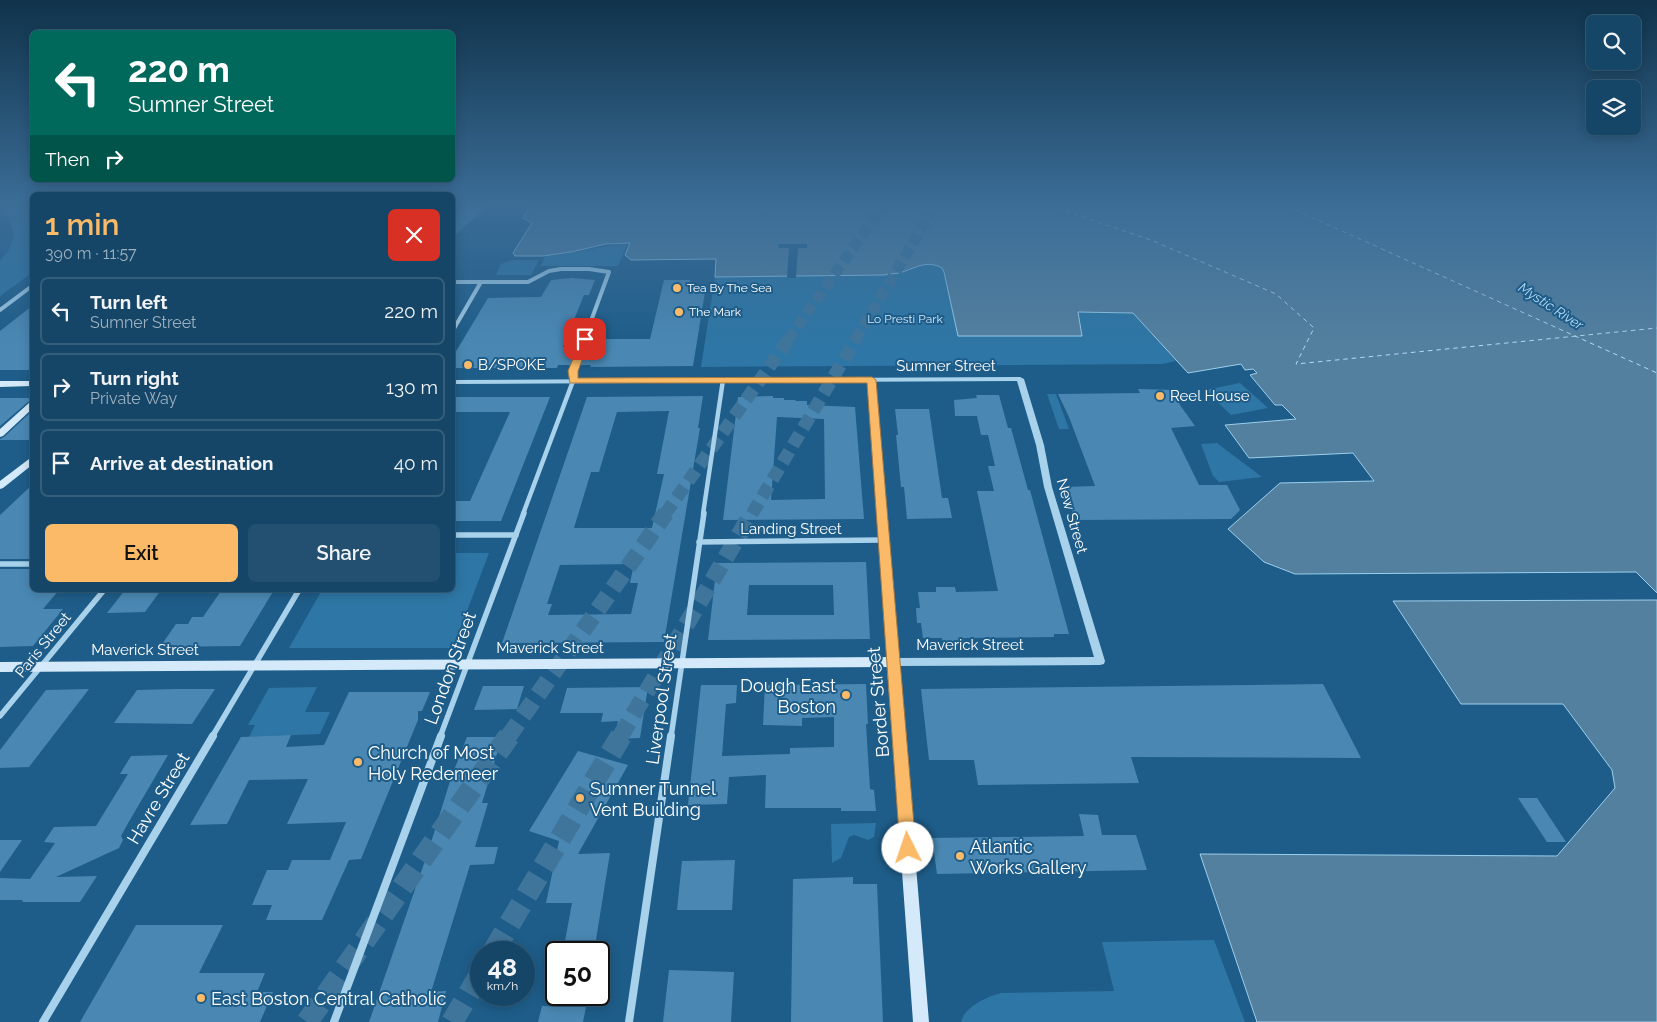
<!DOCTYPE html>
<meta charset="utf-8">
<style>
body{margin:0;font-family:Raleway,sans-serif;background:#235070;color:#f1f3f6;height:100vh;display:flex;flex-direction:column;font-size:19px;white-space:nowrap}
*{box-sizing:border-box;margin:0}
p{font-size:16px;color:#9eb1c0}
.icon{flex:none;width:28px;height:28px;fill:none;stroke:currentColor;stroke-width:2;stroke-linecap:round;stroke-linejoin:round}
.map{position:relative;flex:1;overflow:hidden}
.panel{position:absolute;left:30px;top:192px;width:425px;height:400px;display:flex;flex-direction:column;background:#164667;border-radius:8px;box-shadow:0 2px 12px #0003,0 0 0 1px #355e7b}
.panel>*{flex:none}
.banner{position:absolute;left:30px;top:30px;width:425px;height:152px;border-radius:8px;box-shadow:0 2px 12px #0003,0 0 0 1px #355e7b;background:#00695c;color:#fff;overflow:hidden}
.fabs{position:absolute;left:1586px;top:15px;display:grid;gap:10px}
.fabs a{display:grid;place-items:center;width:55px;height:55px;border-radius:8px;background:#164667;box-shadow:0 2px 12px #0003,0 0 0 1px #355e7b;font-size:25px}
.speed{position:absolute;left:470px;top:941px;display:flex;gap:10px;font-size:25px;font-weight:700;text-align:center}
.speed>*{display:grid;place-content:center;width:65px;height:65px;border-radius:50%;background:#164667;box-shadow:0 2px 12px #0003,0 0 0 1px #355e7b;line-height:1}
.speed small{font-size:12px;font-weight:400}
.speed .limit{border:2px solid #111;border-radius:8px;background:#fff;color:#111}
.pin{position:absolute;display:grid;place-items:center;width:42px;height:42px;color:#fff;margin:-21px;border-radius:10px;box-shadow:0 2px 8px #0006}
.me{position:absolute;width:55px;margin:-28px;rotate:356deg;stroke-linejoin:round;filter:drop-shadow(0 0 4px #0008)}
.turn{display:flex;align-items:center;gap:18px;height:105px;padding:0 15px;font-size:22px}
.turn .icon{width:65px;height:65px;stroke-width:2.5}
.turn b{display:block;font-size:35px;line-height:42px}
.then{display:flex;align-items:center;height:48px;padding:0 15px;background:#0003;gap:10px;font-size:19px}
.round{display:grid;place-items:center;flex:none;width:52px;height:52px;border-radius:8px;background:#235070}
.overview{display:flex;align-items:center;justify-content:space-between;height:85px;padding:0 15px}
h1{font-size:30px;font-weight:600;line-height:38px;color:#fbba67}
.action{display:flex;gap:10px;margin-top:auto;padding:10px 15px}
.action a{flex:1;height:58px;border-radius:8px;background:#fbba67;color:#111;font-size:20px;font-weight:600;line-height:58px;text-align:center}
.action a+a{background:#235070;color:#f1f3f6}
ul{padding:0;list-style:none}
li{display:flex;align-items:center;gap:15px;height:68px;margin:0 10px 8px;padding:0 5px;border:2px solid #355e7b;border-radius:8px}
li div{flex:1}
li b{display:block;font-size:19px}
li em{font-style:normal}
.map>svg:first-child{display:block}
.green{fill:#2e76a5}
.water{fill:#54809f;stroke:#9cceed}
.pier{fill:#1e5d89}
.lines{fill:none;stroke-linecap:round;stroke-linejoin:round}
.ferry{stroke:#b4daf3;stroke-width:1;stroke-dasharray:4.5 4;stroke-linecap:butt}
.building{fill:#4a88b3;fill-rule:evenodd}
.motorway-tunnel-far3{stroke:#40759b;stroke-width:11;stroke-dasharray:11 5;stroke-linecap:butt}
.motorway-tunnel-far2{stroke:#40759b;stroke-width:13;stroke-dasharray:13 7;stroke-linecap:butt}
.motorway-tunnel-far1{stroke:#40759b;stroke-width:17;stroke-dasharray:17 9;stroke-linecap:butt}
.motorway-tunnel{stroke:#40759b;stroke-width:22;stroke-dasharray:22 11;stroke-linecap:butt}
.minor-far3{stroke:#a8d1eb;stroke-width:4}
.minor-far2{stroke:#a8d1eb;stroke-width:4.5}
.minor-far1{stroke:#a8d1eb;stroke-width:5.5}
.minor{stroke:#a8d1eb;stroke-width:8}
.tertiary{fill:#a8d1eb;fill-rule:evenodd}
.secondary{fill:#d4e9f9;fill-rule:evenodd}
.route{fill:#fbba67;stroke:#a37943}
.poi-dot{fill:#fbba67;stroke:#1e5d89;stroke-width:2}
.labels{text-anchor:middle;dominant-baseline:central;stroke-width:4;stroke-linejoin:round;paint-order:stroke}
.far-poi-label{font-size:12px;fill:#fff;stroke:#1e5d89;text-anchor:start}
.far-park-label{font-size:12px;fill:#cee7f8;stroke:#1e5d89}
.far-water-label{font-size:14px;font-style:italic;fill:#b4daf3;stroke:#1e5d89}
.poi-label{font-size:15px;fill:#fff;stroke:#1e5d89;text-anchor:start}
.street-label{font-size:15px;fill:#fff;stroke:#1e5d89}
.near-street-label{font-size:18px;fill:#fff;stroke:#1e5d89}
.near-poi-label{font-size:18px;fill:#fff;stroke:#1e5d89;text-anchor:start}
</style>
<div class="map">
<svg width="1657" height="1022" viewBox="0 0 1657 1022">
<rect width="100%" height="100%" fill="#1e5d89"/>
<g class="green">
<polygon points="19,203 32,203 32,273 0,296 0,261 8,251 14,237 11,223 2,212 11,208 22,207"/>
<path d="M 627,244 L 618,266 L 541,266 L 545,256 C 573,255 599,245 627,244 Z"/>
<polygon points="512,260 539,260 531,275 496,275 501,264"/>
<path d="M 927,264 C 934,264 941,265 944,272 L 1082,336 L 1078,312 L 1133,313 L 1176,361 L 1162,364 L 701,367 L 715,277 L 883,275 L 897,273 Z"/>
<polygon points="1240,383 1268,408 1231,415 1205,390"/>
<polygon points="1047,394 1056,394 1069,429 1059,429"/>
<polygon points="1217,443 1262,477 1219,482 1213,476 1201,444"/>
<polygon points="453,553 489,553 453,648 289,648 322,590 452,590"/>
<polygon points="317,687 305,712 330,712 320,734 249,737 255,725 248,725 269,688"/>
<polygon points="876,823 874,837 868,840 854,835 849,837 841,858 832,863 831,824"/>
<path d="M 1214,940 L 1245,1022 L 961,1022 C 965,1006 987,997 1001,993 L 1114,991 L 1102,942 Z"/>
</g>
<g class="water">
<path d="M 532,203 L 1657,203 L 1657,593 L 1636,572 L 1295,574 L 1264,562 L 1228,529 L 1280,483 L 1374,481 L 1353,453 L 1249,458 L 1225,425 L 1296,419 L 1282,405 L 1275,405 L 1250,375 L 1257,373 L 1253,369 L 1245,370 L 1241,364 L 1188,373 L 1133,313 L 1078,312 L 1082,336 L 958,336 L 944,272 L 942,268 C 926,259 914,269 899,273 C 894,274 888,274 883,275 L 715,277 L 716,259 L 631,260 L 625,255 L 630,243 L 606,244 L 571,252 L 543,256 L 515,256 L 513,253 L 532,223 L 523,218 Z"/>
<polygon points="1657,600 1657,1022 1257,1022 1200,854 1557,856 1615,788 1612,770 1563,704 1461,704 1393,601"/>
</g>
<polygon class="pier" points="779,244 807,244 807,248 798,248 796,278 787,278 789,248 778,248"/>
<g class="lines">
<g class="ferry">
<polyline points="1041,203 1151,240 1276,294 1314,328 1296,364 1657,328"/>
<polyline points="1280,203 1657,373"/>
</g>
</g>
<g class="building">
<polygon points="452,203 490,203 452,238"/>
<polygon points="572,278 595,280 589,295 584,295 563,347 577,347 571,365 558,365 557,368 452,368 452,358 488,298 541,297 551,280"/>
<polygon points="664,280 690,280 689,286 706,286 693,366 590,367 591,365 580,365 586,348 596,348 599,339 650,339"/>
<polygon points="32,306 32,370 0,370 0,331"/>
<polygon points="1138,389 1175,390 1180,405 1195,426 1171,428 1199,485 1227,485 1240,510 1231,519 1075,520 1064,487 1095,486 1069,417 1058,394 1140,393"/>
<polygon points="976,395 999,395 1008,428 1011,428 1028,490 1030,490 1069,634 1054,634 1054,637 963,638 964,645 943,645 942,638 923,638 921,623 917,623 916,608 920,608 918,592 936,592 936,587 955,587 956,592 998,591 977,491 994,491 988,466 995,466 988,435 981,435 977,416 955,416 954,400 977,398"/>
<path d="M 703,396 L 698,428 L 700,428 L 664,642 L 502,643 L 587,397 ZM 669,411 L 657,474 L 664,474 L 652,528 L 574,528 L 591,472 L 599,472 L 617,412 ZM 634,564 L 630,583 L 638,583 L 631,614 L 548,615 L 552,604 L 547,604 L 560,565 Z"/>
<path d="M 773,396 L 773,398 L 784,398 L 784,400 L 796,400 L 795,401 L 807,401 L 807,405 L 855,407 L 864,519 L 723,520 L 738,397 ZM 777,417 L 824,419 L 825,499 L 771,500 Z"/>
<polygon points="452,397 550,397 501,521 452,521 452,501 470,501 510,412 452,412"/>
<polygon points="0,398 32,398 32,401 28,402 0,426"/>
<polygon points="895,409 929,409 942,498 948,498 952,518 907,519 904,487 901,487 896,435 898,435"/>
<polygon points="32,411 32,440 0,440 0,439 4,437"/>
<polygon points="32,485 32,559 0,559 0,515"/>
<path d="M 866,562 L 870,639 L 708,640 L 717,563 ZM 749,585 L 833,585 L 834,615 L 747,615 Z"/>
<polygon points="0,569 32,569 32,590 59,590 43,609 63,609 33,646 0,647"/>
<polygon points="125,590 161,590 145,612 107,613"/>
<polygon points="274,590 240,646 160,647 176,624 188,624 192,617 203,617 221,591"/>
<polygon points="866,684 868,724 866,724 870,789 874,790 876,811 841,811 841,808 765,808 766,775 729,777 727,804 688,805 701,685 737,685 736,703 726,704 722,756 790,754 790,748 834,747 834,717 802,718 802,726 763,725 765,685"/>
<polygon points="1323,684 1361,758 1131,757 1139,783 978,785 974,760 929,760 921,689"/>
<polygon points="483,686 524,686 517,709 474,710"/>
<polygon points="648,687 640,738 615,739 618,721 601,722 603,713 560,713 567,688"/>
<polygon points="89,689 29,767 0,768 0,750 46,690"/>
<polygon points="176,689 215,689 192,724 114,723 137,690"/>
<polygon points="349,692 430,692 422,711 418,711 418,720 361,859 349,860 322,920 266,920 272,905 252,905 267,870 288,870 292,860 330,860 346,822 287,824 308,779 249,780 227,824 190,825 241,737 291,735 286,747 324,745"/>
<polygon points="467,737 502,737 482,803 488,803 475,847 498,847 494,864 470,865 431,992 446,991 438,1022 369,1022 429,849 451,778"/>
<polygon points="578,751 628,765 578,854 610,853 594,952 563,952 572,903 546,903 559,841 529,831"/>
<polygon points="168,755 127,825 121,836 123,840 119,848 56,877 97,876 80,902 22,902 23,900 0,900 0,878 30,879 55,843 44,842 54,827 96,826 128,774 120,774 131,756"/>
<polygon points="1518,798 1537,798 1566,842 1547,842"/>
<polygon points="1079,814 1098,815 1102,835 1136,835 1147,870 937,874 932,838 1084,836"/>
<polygon points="0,840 22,840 0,872"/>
<polygon points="735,860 732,910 677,910 682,861"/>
<polygon points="853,877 853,884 877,884 883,1022 791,1022 793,879"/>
<polygon points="136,925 223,925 199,973 265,973 257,992 273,992 260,1022 80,1022"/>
<polygon points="669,970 734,972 731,1022 663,1022"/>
<polygon points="542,1006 586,1007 583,1022 538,1022"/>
</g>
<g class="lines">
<g class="motorway-tunnel-far3">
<polyline points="788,340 885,203"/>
<polyline points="855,340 937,203"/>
</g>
<g class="motorway-tunnel-far2">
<polyline points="665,514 789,339"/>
<polyline points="752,514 856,339"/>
</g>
<g class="motorway-tunnel-far1">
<polyline points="508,737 666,513"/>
<polyline points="620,737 752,513"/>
</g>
<g class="motorway-tunnel">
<polyline points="493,952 621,736"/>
<polyline points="307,1022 509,736"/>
<polyline points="452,1022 481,973"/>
</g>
<g class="minor-far3">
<polyline points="452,282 528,282 549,271 561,269 589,269 609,272 584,340"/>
<polyline points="0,310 32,286"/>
<polyline points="452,332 481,282"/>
</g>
<g class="minor-far2">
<polyline points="872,380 882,514"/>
<polyline points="523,514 573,381 573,371 585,339"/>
<polyline points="703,514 723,380"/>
</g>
<g class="minor-far1">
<polyline points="882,513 893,662"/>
<polyline points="452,535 516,535"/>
<polyline points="699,542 884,540"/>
<polyline points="0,564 32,564"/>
<polyline points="0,716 104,590"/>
<polyline points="212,737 299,590"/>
<polyline points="440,737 524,513"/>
<polyline points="671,737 704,513"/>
</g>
<g class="minor">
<polyline points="43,1022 213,736"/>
<polyline points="334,1022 441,736"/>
<polyline points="629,1022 671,736"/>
</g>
<polygon class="tertiary" points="1020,377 1024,379 1044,445 1052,487 1105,661 1104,664 1100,665 893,666 889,665 888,662 889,659 893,658 1094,657 1044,487 1036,445 1017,381 452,384 452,380"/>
<g class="secondary">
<polygon points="0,381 32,381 32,386 0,387"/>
<polygon points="29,403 32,403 32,409 3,436 0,437 0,429"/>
<polygon points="32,458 32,465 3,488 0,489 0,481 29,459"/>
<polygon points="893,657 897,659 899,662 929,1022 913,1022 887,667 0,672 0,662"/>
</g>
</g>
<linearGradient id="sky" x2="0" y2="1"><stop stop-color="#10334b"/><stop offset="0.59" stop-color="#3b6d97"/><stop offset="1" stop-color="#3b6d97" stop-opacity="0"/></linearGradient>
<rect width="1657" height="346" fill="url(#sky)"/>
<polygon class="route" points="585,336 590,339 578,371 578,378 872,377 876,380 916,848 914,853 908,855 902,853 900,848 867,383 570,383 568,371 581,339"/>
<g class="poi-dot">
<circle cx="677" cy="288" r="5"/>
<circle cx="679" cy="312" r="5"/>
<circle cx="468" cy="365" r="5"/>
<circle cx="1160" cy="396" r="5"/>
<circle cx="846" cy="695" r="5"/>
<circle cx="358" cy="762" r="5"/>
<circle cx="580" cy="798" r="5"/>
<circle cx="960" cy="856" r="5"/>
<circle cx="201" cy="998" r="5"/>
</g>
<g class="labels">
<g class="far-poi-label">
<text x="687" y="288">Tea By The Sea</text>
<text x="689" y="312">The Mark</text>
</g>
<g class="far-park-label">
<text x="905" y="319">Lo Presti Park</text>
</g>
<g class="far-water-label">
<text transform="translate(1551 306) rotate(33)">Mystic River</text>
</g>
<g class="poi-label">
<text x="478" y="365">B/SPOKE</text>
<text x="1170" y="396">Reel House</text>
</g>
<g class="street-label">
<text x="946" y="366">Sumner Street</text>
<text transform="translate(1072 516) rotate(74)">New Street</text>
<text x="791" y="529">Landing Street</text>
<text transform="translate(43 645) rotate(-51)">Paris Street</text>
<text x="970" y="645">Maverick Street</text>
<text x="550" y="648">Maverick Street</text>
<text x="145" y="650">Maverick Street</text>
</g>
<g class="near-street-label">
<text transform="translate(450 668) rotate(-70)">London Street</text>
<text transform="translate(661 699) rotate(-82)">Liverpool Street</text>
<text transform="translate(878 702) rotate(-95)">Border Street</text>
<text transform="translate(158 798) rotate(-59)">Havre Street</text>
</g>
<g class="near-poi-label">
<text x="836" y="685" text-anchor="end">Dough East<tspan x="836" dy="21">Boston</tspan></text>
<text x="368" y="752">Church of Most<tspan x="368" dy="21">Holy Redemeer</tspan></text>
<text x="590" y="788">Sumner Tunnel<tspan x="590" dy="21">Vent Building</tspan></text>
<text x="970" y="846">Atlantic<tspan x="970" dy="21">Works Gallery</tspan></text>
<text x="211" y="998">East Boston Central Catholic</text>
</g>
</g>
</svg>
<div class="fabs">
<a><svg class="icon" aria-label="search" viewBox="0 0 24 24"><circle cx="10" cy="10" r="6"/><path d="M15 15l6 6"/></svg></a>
<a><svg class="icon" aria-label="layers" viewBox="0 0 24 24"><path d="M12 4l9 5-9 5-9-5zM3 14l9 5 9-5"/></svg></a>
</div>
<div class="speed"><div>48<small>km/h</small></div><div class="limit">50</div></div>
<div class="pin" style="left:585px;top:339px;background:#d93025"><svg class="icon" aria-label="arrive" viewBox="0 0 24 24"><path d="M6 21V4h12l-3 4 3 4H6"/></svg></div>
<svg class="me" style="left:908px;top:848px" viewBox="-20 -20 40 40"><circle r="19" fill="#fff"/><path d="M0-13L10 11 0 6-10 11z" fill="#fbba67"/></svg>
<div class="banner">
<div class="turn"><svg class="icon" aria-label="left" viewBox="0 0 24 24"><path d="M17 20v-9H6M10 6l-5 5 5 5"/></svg><div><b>220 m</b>Sumner Street</div></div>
<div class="then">Then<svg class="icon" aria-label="right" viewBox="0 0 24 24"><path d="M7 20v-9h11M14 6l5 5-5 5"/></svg></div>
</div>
<section class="panel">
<div class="overview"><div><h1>1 min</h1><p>390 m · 11:57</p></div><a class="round" style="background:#d93025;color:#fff"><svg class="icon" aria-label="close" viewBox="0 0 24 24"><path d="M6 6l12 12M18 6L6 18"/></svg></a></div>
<ul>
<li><svg class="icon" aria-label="left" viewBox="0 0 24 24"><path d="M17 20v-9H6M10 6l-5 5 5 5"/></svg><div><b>Turn left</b><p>Sumner Street</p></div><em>220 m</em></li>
<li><svg class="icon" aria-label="right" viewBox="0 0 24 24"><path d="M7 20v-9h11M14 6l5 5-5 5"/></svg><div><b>Turn right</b><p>Private Way</p></div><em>130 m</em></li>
<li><svg class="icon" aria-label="arrive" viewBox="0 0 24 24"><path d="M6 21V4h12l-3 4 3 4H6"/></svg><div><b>Arrive at destination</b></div><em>40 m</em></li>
</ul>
<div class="action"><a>Exit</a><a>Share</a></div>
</section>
</div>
